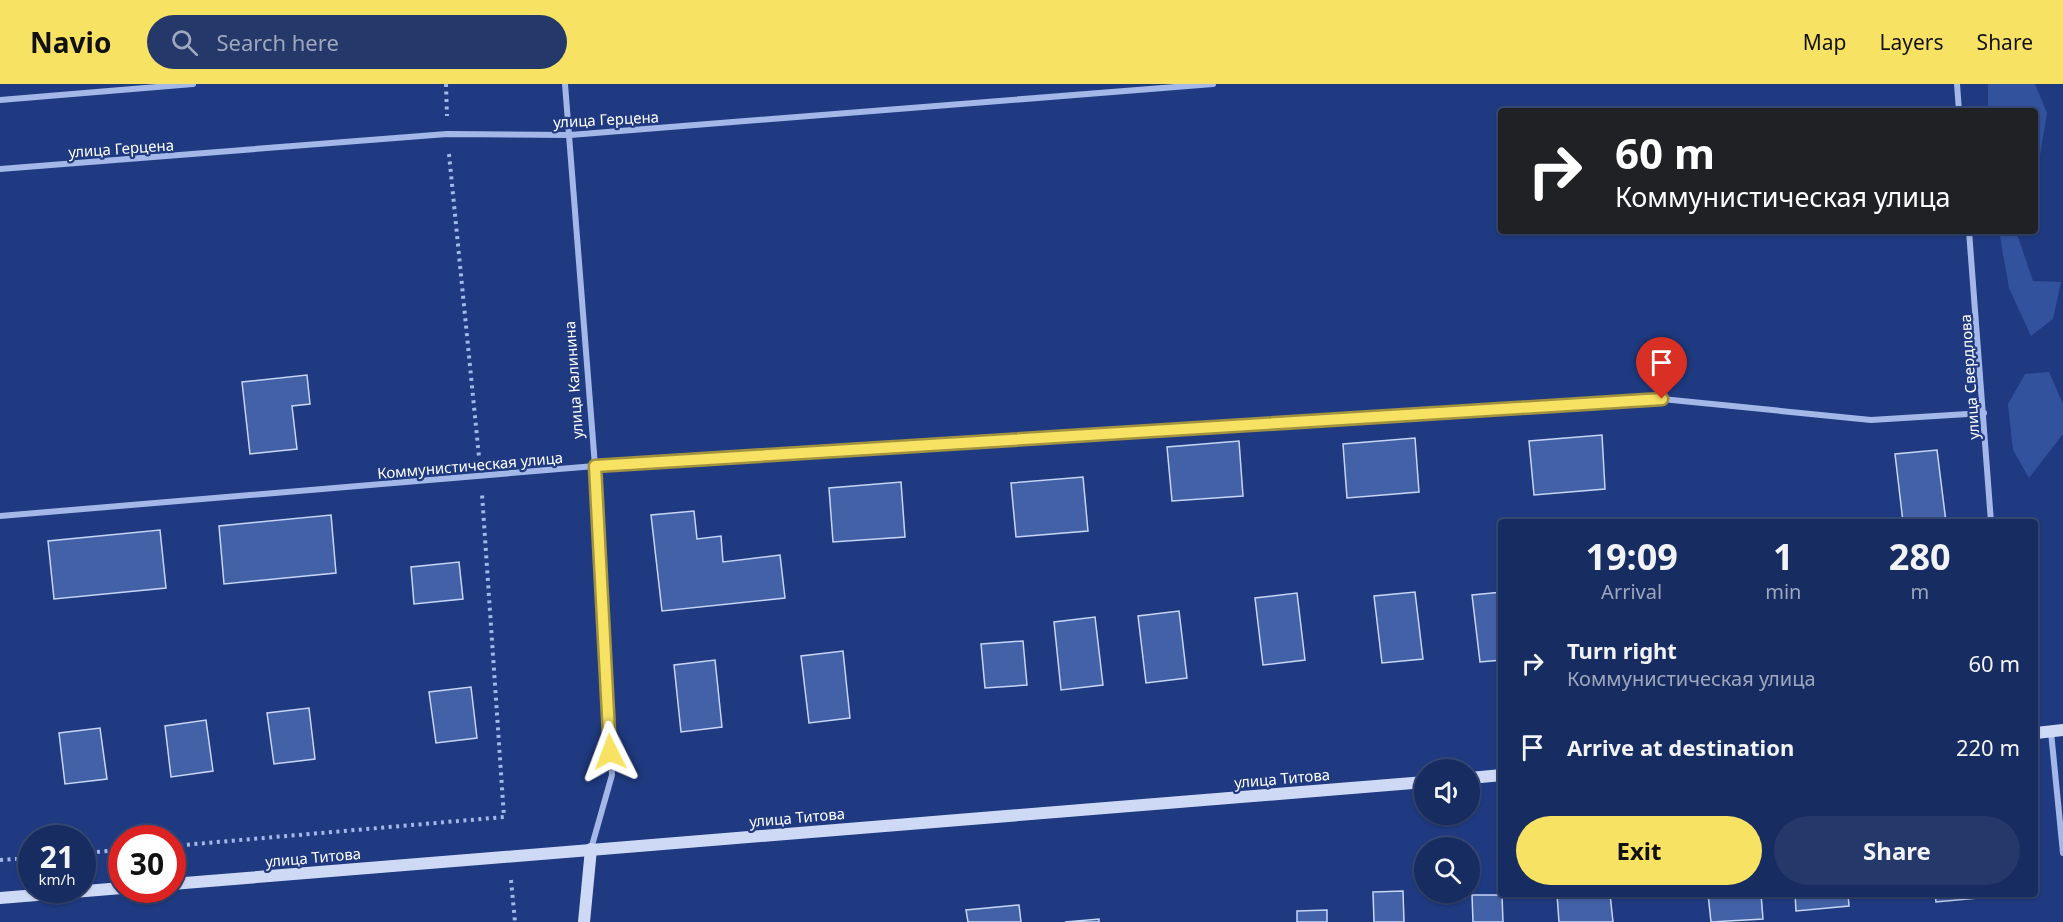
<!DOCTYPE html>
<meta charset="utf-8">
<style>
body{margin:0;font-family:"Noto Sans",sans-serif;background:#243869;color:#f1f3f6;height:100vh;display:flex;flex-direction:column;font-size:22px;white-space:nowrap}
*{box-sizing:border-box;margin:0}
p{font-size:20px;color:#9ea7bd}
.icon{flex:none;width:33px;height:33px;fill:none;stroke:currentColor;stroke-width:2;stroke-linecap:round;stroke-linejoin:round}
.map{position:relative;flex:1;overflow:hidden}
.drawer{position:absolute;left:1498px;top:435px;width:540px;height:378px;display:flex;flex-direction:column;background:#172c60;border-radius:6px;box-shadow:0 2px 4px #0004,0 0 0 2px #364875}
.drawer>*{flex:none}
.hud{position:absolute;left:1498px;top:24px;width:540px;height:126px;border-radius:6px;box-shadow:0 2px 4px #0004,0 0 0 2px #364875;background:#202124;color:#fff;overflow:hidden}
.tools{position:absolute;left:1414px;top:675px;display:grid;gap:12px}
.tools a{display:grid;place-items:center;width:66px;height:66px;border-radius:50%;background:#172c60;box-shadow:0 2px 4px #0004,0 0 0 2px #364875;font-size:30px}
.speed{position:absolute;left:18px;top:741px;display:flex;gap:12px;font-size:30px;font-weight:700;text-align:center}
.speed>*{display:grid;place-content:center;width:78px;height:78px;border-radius:50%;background:#172c60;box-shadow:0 2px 4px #0004,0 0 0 2px #364875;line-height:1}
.speed small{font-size:15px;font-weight:400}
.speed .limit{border:9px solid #d22;background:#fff;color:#111}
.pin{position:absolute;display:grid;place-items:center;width:51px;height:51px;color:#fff;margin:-62px -26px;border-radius:50% 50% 50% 0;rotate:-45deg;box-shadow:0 0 6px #0007}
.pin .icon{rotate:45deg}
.me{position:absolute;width:66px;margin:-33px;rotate:357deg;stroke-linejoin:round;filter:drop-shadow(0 0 4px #0008)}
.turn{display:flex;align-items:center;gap:21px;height:126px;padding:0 18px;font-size:27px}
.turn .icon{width:78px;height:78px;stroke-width:2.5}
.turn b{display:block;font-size:42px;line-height:51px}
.eta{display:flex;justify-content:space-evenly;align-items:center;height:102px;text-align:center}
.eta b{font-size:36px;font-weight:700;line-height:42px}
.cta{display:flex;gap:12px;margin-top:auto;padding:12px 18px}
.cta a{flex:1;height:69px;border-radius:36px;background:#f7e263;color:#111;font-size:24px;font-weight:700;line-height:69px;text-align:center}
.cta a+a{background:#243869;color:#f1f3f6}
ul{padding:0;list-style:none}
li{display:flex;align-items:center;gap:18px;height:84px;padding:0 18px}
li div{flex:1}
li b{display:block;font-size:22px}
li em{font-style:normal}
header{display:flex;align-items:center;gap:36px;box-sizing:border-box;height:84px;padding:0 30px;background:#f7e263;color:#111}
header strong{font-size:28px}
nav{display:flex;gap:33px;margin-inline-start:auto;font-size:21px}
.search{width:420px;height:54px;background:#243869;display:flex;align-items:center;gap:15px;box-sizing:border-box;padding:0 21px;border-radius:33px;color:#9ea7bd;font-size:22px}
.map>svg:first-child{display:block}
.green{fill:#32529e}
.building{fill:#4361a7;stroke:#c7d5f6;stroke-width:1.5}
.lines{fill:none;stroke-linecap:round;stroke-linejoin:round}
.path{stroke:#a3b8e8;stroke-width:4;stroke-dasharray:3 4.5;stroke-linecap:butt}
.street{stroke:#a3b8e8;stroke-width:6}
.secondary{stroke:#ced9f6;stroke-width:12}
.route-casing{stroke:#a19340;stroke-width:15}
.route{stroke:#f7e263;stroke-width:10}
.labels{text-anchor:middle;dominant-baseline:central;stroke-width:4.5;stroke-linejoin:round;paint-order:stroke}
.street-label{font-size:15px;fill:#fff;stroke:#1f3a80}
</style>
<header>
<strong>Navio</strong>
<div class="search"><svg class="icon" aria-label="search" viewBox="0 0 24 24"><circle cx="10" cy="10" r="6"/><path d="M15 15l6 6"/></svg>Search here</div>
<nav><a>Map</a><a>Layers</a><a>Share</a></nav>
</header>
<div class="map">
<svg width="2063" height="838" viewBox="0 0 2063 838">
<rect width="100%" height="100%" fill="#1f3a80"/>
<g class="green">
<polygon points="1988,0 2035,0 2047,29 2038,83 2036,85 2036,27 1988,27"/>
<polygon points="1999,147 2016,147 2033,197 2061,198 2053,235 2031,252 2009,204"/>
<polygon points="2049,288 2063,320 2063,350 2029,394 2013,366 2008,320 2025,290"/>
</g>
<g class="building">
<polygon points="307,291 310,320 292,322 297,365 250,370 242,298"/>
<polygon points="1602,351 1605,405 1534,411 1529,357"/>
<polygon points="1415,354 1419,408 1347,414 1343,360"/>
<polygon points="1239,357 1243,412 1172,417 1167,363"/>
<polygon points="1937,366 1946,438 1903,438 1895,370"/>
<polygon points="1083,393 1088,447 1016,453 1011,399"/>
<polygon points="901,398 905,453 833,458 829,404"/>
<polygon points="694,427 697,455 721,452 723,478 780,471 785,514 662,527 651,431"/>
<polygon points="331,431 336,489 224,500 219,442"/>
<polygon points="160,446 166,504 54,515 48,457"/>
<polygon points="459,478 463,515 414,520 411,483"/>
<polygon points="1415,508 1423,575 1382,579 1374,512"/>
<polygon points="1502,508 1502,576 1480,578 1472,511"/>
<polygon points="1297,509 1305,576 1263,581 1255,514"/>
<polygon points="1179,527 1187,594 1146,599 1138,532"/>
<polygon points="1095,533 1103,601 1061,606 1054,538"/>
<polygon points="1023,557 1027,601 985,604 981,560"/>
<polygon points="843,567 850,634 809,639 801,572"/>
<polygon points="715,576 722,643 681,648 674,581"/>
<polygon points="471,603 477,654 436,659 429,608"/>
<polygon points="309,624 315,675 274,680 267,629"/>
<polygon points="206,636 213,687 171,693 165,642"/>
<polygon points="100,644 107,695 65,700 59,649"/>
<polygon points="1403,807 1404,838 1374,838 1373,808"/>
<polygon points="1557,810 1610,810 1613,838 1559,838"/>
<polygon points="1708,810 1761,810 1763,835 1711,838"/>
<polygon points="1795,810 1848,810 1849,822 1796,827"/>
<polygon points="1935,810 1988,810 1989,813 1936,818"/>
<polygon points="1472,811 1502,811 1503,838 1473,838"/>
<polygon points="1019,821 1021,838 968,838 966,826"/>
<polygon points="1327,826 1327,838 1297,838 1297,827"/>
<polygon points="1099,835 1099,838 1065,838"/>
</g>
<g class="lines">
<g class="path">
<polyline points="446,0 447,32"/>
<polyline points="449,70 479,373"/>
<polyline points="172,762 504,733 482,410"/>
<polyline points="82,769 122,766"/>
<polyline points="0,776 32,774"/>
<polyline points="511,796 515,838"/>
</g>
<g class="street">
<polyline points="565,0 595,382 612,691 591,765"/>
<polyline points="1957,0 1959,27"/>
<polyline points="0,16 193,0"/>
<polyline points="0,85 447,50 570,51 1213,0"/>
<polyline points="1969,147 1991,438"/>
<polyline points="0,432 595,382 1662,315 1871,336 1984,329"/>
<polyline points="2051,648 2063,769"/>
</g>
<g class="secondary">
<polyline points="2036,649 2063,646"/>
<polyline points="1470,694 1502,691"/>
<polyline points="172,800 1425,698"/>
<polyline points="0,814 122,804"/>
<polyline points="584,838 591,765"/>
</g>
</g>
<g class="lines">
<g class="route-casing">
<polyline id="route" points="610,668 595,382 1662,315"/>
</g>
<use href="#route" class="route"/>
</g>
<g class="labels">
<g class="street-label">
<text transform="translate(606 35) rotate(-3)">улица Герцена</text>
<text transform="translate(121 64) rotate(-4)">улица Герцена</text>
<text transform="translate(1969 293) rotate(-94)">улица Свердлова</text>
<text transform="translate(573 296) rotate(-94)">улица Калинина</text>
<text transform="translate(470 381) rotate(-5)">Коммунистическая улица</text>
<text transform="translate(1282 694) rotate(-5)">улица Титова</text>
<text transform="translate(797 733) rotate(-5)">улица Титова</text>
<text transform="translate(313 773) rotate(-5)">улица Титова</text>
</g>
</g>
</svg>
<div class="tools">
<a><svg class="icon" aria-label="sound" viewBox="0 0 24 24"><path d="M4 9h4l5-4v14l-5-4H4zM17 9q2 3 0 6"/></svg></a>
<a><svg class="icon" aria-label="search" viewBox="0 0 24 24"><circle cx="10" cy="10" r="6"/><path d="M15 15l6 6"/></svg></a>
</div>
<div class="speed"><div>21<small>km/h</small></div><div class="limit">30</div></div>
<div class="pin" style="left:1662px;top:315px;background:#d93025"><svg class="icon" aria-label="arrive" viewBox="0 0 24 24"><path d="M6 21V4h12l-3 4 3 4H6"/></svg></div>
<svg class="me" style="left:610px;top:668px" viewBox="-20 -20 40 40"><path d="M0-17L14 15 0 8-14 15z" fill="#f7e263" stroke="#fff" stroke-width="4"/></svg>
<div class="hud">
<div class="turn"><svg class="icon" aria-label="right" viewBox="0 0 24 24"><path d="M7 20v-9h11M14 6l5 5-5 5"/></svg><div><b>60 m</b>Коммунистическая улица</div></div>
</div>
<section class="drawer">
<div class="eta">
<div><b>19:09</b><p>Arrival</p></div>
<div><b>1</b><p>min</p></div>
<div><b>280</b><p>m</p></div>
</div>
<ul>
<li><svg class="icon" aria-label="right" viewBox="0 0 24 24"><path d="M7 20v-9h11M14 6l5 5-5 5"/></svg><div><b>Turn right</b><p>Коммунистическая улица</p></div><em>60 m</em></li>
<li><svg class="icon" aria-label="arrive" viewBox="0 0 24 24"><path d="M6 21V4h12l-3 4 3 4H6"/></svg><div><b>Arrive at destination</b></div><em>220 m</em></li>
</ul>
<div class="cta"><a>Exit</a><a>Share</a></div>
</section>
</div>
